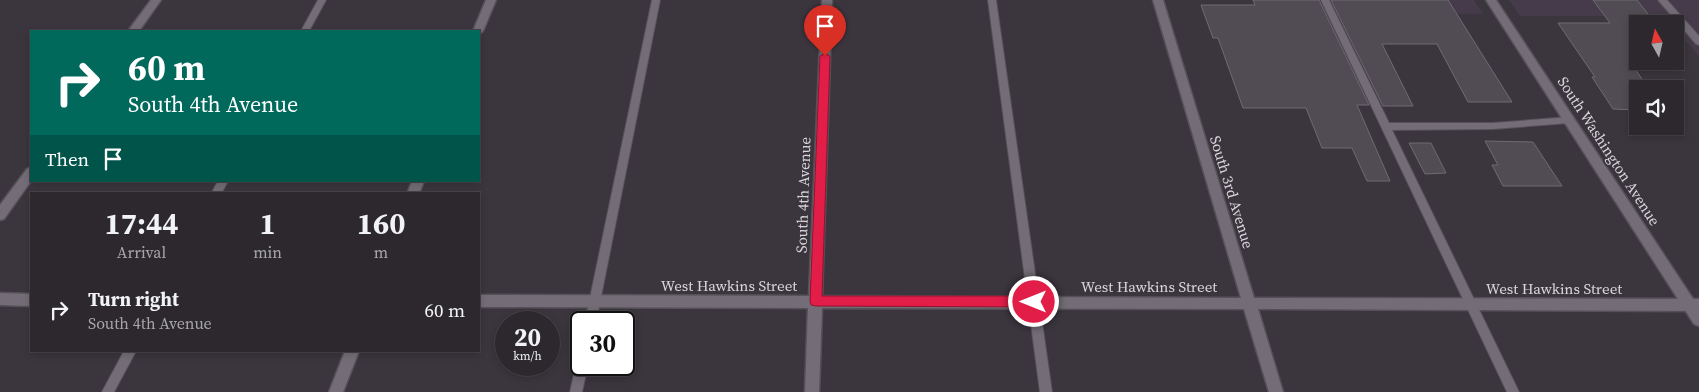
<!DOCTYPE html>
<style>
body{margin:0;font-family:"Source Serif 4",serif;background:#38343a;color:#f1f3f6;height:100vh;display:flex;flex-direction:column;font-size:19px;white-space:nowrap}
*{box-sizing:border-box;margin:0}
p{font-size:16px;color:#a6a6aa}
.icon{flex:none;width:28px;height:28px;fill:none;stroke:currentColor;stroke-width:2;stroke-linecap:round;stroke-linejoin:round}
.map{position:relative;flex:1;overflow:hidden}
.drawer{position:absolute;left:30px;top:192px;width:450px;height:160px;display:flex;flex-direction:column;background:#2c282e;border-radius:0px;box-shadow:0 2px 8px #0003,0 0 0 1px #48444a}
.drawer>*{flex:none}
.hud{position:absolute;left:30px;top:30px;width:450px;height:152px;border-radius:0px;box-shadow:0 2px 8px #0003,0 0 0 1px #48444a;background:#00695c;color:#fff;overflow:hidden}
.needle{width:32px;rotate:352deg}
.tools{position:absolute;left:1629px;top:15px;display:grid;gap:10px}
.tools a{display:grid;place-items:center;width:55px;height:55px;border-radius:0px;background:#2c282e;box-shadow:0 2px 8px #0003,0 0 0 1px #48444a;font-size:25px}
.speed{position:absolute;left:495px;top:311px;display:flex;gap:10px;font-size:25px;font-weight:700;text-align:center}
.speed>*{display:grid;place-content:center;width:65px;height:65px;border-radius:50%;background:#2c282e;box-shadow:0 2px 8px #0003,0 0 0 1px #48444a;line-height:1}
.speed small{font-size:12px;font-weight:400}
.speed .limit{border:2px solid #111;border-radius:8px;background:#fff;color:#111}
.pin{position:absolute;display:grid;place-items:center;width:42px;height:42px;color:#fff;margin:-51px -21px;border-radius:50% 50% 50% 0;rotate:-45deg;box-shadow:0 0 5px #0007}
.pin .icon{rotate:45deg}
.me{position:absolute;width:55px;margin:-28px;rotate:270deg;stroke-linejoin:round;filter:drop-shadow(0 0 4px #0008)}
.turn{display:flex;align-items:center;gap:18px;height:105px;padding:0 15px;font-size:22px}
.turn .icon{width:65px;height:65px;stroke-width:2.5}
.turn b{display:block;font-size:35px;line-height:42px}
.then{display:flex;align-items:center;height:48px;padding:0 15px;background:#0003;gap:10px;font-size:19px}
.eta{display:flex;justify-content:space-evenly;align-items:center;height:85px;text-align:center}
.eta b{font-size:30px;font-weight:700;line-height:35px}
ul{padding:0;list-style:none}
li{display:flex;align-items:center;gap:15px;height:65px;padding:0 15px}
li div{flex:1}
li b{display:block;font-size:19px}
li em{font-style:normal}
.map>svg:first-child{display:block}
.built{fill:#453b4a}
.building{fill:#514b54;stroke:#706a73}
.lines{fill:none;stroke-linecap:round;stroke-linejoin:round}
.service-casing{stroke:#565158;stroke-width:2}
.minor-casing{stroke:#565158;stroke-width:3}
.secondary-casing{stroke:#565158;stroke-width:3}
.service{fill:#746d77;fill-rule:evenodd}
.minor{fill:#746d77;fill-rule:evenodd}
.secondary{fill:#746d77;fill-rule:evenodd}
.route{fill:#e11d48;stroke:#92132f}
.labels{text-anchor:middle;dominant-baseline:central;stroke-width:4;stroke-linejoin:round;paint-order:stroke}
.street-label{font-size:15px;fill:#dad7dc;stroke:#3b353e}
</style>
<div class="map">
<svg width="1699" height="392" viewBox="0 0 1699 392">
<rect width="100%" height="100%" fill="#3b353e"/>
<g class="built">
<polygon points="1377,0 1474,0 1483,14 1384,13"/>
<polygon points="1509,0 1699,0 1699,57 1675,28 1675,24 1672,24 1665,16 1520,16"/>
</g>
<g class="building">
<polygon points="1253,0 1319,0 1369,105 1357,105 1390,181 1367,181 1352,148 1322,148 1306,108 1243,108 1218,38 1213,38 1201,5 1255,5"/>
<polygon points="1331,0 1448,0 1512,102 1468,102 1437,44 1382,44 1413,106 1383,106"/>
<polygon points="1593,0 1637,0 1656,24 1638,24 1636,65 1639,69 1635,69 1649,89 1638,89 1638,110 1613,109 1592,77 1595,77 1558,23 1610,23"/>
<polygon points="1485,141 1533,142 1562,186 1503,186 1492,165 1498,165"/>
<polygon points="1409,143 1431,143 1446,173 1425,174"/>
</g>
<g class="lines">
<g class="service-casing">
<g id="service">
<polygon points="318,0 326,0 309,31 301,31"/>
<polygon points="652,0 660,0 596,322 585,322"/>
<polygon points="988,0 996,0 1052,392 1040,392"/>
<polygon points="1321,0 1329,0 1389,123 1493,123 1569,117 1574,120 1569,123 1493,129 1392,130 1519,392 1507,392"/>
<polygon points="1658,0 1667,0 1699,36 1699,45 1696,44"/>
<polygon points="218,181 228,181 221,194 211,194"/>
<polygon points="124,351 136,351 114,392 102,392"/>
<polygon points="581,360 581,365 588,365 582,392 570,392 576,365 578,361"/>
</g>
</g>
<g class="minor-casing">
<g id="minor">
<polygon points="151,0 161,0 139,31 128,31"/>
<polygon points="486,0 496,0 483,31 479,34 479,31 473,31"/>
<polygon points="822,0 832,0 822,296 1241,298 1153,0 1163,0 1254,298 1699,299 1699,311 1258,309 1283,392 1269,392 1244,309 822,308 819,392 805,392 808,308 479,307 479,295 809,296"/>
<polygon points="31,167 31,181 4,219 0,220 0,205 27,169"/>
<polygon points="412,181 424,181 419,194 407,194"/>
<polygon points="0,293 31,294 31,306 0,305"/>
<polygon points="345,351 359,351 343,392 329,392"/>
</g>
</g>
<g class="secondary-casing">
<polygon id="secondary" points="1486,0 1496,0 1699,308 1699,326 1694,324"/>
</g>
<use href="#service" class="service"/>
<use href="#minor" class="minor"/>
<use href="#secondary" class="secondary"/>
</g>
<polygon class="route" points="825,53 830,56 822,296 1034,296 1038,298 1040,302 1038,306 1034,307 816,306 811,305 810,301 820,56"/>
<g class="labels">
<g class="street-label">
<text transform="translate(1609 151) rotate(57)">South Washington Avenue</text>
<text transform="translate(1232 192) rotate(73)">South 3rd Avenue</text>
<text transform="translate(803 195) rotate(-88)">South 4th Avenue</text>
<text x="729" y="285">West Hawkins Street</text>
<text x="1149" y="286">West Hawkins Street</text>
<text x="1554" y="288">West Hawkins Street</text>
</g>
</g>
</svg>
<div class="tools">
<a><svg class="needle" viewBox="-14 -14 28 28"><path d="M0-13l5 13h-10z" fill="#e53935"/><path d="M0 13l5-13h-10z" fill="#a6a6aa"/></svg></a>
<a><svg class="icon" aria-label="sound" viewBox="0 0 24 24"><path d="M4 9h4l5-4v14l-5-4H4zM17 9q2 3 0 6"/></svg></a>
</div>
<div class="speed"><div>20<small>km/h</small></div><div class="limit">30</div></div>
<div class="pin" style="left:825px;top:56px;background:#d93025"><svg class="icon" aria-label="arrive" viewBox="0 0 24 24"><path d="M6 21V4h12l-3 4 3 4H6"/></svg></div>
<svg class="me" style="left:1034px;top:302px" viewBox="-20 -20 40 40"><circle r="17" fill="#e11d48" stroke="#fff" stroke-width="3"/><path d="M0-11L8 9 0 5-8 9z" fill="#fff"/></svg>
<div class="hud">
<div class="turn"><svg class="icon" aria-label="right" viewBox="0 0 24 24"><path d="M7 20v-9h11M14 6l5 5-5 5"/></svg><div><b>60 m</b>South 4th Avenue</div></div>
<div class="then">Then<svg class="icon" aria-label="arrive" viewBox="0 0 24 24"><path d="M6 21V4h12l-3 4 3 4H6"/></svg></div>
</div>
<section class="drawer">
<div class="eta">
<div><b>17:44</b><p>Arrival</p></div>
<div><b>1</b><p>min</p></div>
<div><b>160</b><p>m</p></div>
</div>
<ul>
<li><svg class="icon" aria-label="right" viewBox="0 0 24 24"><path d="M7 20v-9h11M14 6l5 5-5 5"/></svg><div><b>Turn right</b><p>South 4th Avenue</p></div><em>60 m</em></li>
</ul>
</section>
</div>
